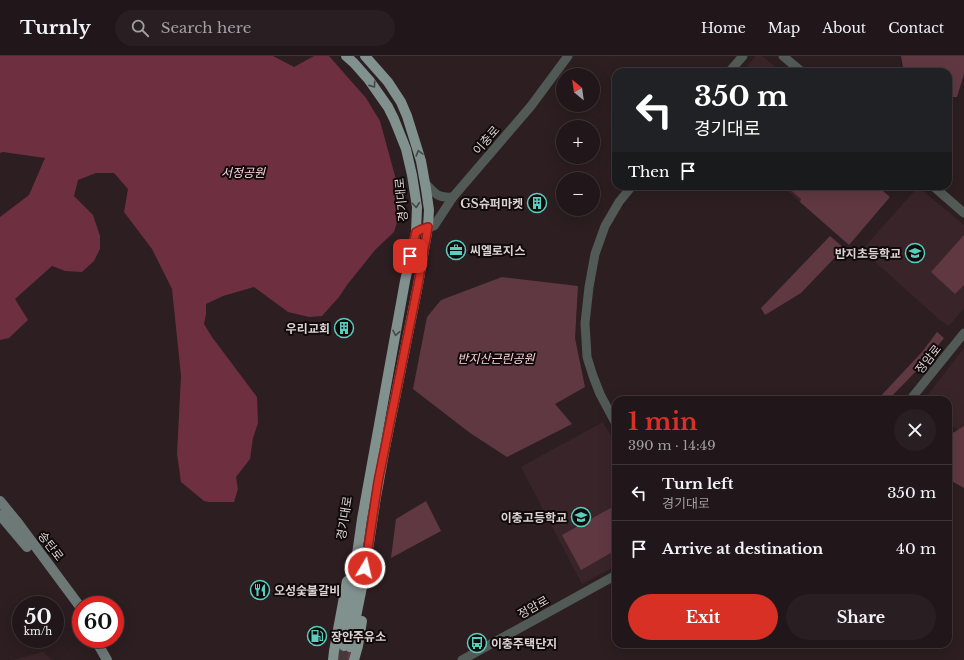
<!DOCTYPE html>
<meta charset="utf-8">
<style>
body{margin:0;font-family:"Libre Baskerville","Noto Sans KR",serif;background:#291f22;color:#f1f3f6;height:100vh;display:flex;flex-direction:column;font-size:15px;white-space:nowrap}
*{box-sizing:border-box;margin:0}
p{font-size:13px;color:#a29fa2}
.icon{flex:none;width:22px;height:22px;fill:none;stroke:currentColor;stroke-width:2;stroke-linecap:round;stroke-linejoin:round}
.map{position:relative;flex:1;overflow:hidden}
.sheet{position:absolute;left:612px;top:340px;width:340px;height:252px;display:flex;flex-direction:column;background:#211619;border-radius:12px;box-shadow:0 4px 16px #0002,0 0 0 1px #3e3538}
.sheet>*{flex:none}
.hud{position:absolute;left:612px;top:12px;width:340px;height:122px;border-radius:12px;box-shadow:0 4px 16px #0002,0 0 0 1px #3e3538;background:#202124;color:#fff;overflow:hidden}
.needle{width:26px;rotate:331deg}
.buttons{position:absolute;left:556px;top:12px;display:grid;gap:8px}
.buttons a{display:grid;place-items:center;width:44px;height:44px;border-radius:50%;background:#211619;box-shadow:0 4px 16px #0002,0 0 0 1px #3e3538;font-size:20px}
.speed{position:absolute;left:12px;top:540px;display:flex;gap:8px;font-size:20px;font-weight:700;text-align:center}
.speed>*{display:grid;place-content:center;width:52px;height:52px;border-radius:50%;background:#211619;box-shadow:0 4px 16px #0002,0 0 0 1px #3e3538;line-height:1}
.speed small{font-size:10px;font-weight:400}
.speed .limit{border:6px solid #d22;background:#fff;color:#111}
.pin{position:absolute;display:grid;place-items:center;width:34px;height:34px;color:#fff;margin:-17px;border-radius:8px;box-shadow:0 2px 6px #0006}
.me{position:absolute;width:44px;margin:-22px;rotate:9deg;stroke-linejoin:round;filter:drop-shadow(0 0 3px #0008)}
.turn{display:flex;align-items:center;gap:14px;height:84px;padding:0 16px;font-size:18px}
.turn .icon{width:52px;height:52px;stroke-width:2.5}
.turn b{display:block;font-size:28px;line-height:34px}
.then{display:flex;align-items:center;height:38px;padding:0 16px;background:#0003;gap:8px;font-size:15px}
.round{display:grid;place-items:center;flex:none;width:42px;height:42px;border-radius:21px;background:#291f22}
.headline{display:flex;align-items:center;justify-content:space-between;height:68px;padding:0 16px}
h1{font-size:24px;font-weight:800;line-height:30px;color:#d93025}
.action{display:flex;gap:8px;margin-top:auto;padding:8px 16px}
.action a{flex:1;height:46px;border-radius:24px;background:#d93025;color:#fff;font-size:16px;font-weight:800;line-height:46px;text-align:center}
.action a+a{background:#291f22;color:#f1f3f6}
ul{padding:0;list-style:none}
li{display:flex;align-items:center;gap:12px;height:56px;padding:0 16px;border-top:1px solid #3e3538}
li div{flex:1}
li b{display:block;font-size:15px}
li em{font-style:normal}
header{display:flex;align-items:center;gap:24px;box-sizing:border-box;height:56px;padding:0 20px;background:#211619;border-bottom:1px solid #3e3538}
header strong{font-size:19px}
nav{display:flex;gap:22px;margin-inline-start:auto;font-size:14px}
.search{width:280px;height:36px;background:#291f22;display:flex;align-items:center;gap:10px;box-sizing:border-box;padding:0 14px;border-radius:22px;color:#a29fa2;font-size:15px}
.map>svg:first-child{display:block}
.built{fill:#392529}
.green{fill:#603842}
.forest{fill:#6e2f41}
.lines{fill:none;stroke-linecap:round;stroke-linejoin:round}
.primary-tunnel{stroke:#46393c;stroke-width:10;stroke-dasharray:10 5;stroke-linecap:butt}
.tertiary{stroke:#525a58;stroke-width:9}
.secondary{stroke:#6d7977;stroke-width:10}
.primary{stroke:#81918e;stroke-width:10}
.oneway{stroke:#434746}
.route-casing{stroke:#8d1f18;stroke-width:10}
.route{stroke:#d93025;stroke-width:7}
.labels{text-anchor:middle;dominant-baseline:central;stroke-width:4;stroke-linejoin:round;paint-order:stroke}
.street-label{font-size:12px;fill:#dcd2d4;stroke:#100a0b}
.park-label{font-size:12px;font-style:italic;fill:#fed4dc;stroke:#100a0b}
.poi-label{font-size:12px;font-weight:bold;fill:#dcd2d4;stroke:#100a0b;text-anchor:end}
</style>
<header>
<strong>Turnly</strong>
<div class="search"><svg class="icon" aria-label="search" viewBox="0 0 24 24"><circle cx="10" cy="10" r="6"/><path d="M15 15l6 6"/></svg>Search here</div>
<nav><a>Home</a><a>Map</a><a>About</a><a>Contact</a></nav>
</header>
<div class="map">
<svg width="964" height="604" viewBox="0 0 964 604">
<rect width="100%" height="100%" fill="#2c1e21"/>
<g class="built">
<polygon points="756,0 762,0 781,16 742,16"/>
<polygon points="782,130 813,130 800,146"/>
<polygon points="918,131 964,169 964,252 949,270 941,265 862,194"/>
<polygon points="964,292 964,432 948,423 948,380 958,374 948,367 948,344 924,344"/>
<polygon points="603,366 616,389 616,510 582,528 521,411"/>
<polygon points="43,596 52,604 13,604"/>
</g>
<g class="green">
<polygon points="901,0 964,0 964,18 957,41 948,41 948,16 908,16 903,11"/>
<polygon points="786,130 877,130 890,141 849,189 800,146 801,143"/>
<polygon points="964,179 964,229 955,238 931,216"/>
<polygon points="830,180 844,192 801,237 765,259 761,252"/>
<polygon points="502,221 578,230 575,282 585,331 555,348 572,368 507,401 470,377 413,333 427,261 441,244"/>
<polygon points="937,276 944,282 926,305 888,344 877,344 922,296"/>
<polygon points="964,370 964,432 948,423 948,380"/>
<polygon points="426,445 441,475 391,502 396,463"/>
<polygon points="616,449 616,494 581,514 562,479"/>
<polygon points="337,588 354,592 351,604 337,604"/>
</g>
<polygon class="forest" points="0,0 273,0 294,11 314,0 329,0 366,42 380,65 401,142 399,159 394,176 375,194 347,229 339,241 322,260 309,261 288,256 254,231 223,240 206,248 206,258 204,268 212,281 257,341 258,367 253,382 250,403 236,421 238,433 234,446 209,446 204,445 181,426 177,398 181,320 172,233 152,193 124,156 128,133 114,117 96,117 78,124 74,140 93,159 100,180 100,193 94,205 82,216 65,215 52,210 15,243 28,264 9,282 0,284 0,161 29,139 45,102 3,96 0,97"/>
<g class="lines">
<polyline class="primary-tunnel" points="342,604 344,590"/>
<g class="tertiary">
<polyline points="783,0 802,16"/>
<polyline points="729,16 743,0"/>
<path d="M 425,127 C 436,138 437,142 453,141"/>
<polyline points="933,130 964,157"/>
<polyline points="416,176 422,173 434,170 453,141 531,50 568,0"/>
<polyline points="910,344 964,277"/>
<polyline points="616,368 600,338 593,320 587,301 585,267 589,231 595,198 605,170 619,146 632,130"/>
<polyline points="462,604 616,519"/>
</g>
<g class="secondary">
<polyline points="0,445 18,467 81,552"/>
<polyline points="0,459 27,491"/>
<polyline points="95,583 107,604"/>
</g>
<g class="primary">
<polyline points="344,590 362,463 405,225 416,176 417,151 412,119 406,93 394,63 388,51 369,24 354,7 346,0"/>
<polyline points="350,591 363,526 376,441 384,397 418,229 428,171 429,154 426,133 421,105 412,76 407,60 401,46 388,26 365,0"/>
<polyline points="333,604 334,595 347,525"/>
<polyline points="354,604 358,590 362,565"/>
</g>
</g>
<defs><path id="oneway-chevron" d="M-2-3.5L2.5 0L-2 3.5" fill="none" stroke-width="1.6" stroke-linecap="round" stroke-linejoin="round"/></defs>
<g class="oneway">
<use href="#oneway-chevron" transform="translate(373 29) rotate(55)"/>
<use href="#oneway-chevron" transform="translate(419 97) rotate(-105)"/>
<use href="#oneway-chevron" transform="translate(416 149) rotate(85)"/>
<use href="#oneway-chevron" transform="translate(396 277) rotate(100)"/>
</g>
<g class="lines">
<g class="route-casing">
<polyline id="route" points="365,512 378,426 418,229 428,171 422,173 416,176 410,200"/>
</g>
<use href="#route" class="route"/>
</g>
<defs>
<g id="building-ring" transform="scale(1)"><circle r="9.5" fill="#100a0b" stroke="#5acebd" stroke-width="1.5"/><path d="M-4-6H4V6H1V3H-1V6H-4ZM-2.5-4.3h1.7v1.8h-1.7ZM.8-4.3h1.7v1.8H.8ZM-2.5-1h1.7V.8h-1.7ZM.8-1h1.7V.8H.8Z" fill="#5acebd"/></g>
<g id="office-ring" transform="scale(1)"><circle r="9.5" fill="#100a0b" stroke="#5acebd" stroke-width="1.5"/><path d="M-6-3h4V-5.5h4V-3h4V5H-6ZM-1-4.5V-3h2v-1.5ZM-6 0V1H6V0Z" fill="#5acebd"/></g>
<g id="school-ring" transform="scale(1)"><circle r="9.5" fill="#100a0b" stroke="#5acebd" stroke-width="1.5"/><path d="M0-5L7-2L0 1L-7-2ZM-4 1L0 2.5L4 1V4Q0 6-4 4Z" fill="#5acebd"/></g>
<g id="restaurant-ring" transform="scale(1)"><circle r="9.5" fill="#100a0b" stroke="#5acebd" stroke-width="1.5"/><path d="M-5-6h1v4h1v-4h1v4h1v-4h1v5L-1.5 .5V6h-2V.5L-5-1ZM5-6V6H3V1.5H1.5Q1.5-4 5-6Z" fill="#5acebd"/></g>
<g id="fuel-ring" transform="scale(1)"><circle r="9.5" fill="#100a0b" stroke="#5acebd" stroke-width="1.5"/><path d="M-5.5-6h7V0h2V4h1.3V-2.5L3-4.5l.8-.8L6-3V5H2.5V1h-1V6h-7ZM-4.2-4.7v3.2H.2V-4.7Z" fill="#5acebd"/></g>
<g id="bus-ring" transform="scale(1)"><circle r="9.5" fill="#100a0b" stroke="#5acebd" stroke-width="1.5"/><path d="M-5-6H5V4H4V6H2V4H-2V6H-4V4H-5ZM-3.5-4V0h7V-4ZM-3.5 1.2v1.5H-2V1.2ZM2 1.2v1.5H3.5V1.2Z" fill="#5acebd"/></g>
</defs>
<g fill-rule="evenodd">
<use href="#building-ring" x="537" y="147"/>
<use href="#office-ring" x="456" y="194"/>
<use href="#school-ring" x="915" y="197"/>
<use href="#building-ring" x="344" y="272"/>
<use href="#school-ring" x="581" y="461"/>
<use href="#restaurant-ring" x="260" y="534"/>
<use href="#fuel-ring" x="317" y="580"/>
<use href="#bus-ring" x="477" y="587"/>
</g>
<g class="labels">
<g class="street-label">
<text transform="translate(486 84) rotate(-49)">이충로</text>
<text transform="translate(401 144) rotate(-95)">경기대로</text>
<text transform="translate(928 303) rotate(-52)">정암로</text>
<text transform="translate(344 462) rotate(-81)">경기대로</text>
<text transform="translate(51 490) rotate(53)">송탄로</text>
<text transform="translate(533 551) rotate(-29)">정암로</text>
</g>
<g class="park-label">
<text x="243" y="116">서정공원</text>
<text x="496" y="302">반지산근린공원</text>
</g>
<g class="poi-label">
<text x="523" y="147">GS슈퍼마켓</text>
<text x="470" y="194" text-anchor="start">씨엘로지스</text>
<text x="901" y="197">반지초등학교</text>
<text x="330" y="272">우리교회</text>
<text x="567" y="461">이충고등학교</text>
<text x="274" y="534" text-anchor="start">오성숯불갈비</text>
<text x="331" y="580" text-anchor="start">장안주유소</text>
<text x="491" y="587" text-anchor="start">이충주택단지</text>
</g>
</g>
</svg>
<div class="buttons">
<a><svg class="needle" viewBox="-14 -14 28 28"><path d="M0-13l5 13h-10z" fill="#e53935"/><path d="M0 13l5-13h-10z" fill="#a29fa2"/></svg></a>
<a>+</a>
<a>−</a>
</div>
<div class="speed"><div>50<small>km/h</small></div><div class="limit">60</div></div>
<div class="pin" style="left:410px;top:200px;background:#d93025"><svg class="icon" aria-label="arrive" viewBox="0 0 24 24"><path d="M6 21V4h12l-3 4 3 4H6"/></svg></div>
<svg class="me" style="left:365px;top:512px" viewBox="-20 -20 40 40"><circle r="17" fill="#d93025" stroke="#fff" stroke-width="3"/><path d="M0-11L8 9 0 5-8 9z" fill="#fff"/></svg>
<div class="hud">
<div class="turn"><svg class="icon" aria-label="left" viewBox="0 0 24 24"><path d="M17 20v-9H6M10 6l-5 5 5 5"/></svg><div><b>350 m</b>경기대로</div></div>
<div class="then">Then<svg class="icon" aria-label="arrive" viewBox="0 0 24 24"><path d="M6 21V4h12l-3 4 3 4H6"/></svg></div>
</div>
<section class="sheet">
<div class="headline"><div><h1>1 min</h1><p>390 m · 14:49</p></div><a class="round"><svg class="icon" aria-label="close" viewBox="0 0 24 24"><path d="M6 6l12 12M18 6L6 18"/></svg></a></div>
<ul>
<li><svg class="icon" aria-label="left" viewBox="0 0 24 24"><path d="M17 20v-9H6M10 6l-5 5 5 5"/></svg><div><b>Turn left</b><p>경기대로</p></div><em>350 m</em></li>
<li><svg class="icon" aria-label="arrive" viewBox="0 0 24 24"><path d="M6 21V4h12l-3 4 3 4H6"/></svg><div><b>Arrive at destination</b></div><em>40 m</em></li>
</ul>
<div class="action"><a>Exit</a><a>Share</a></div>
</section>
</div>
